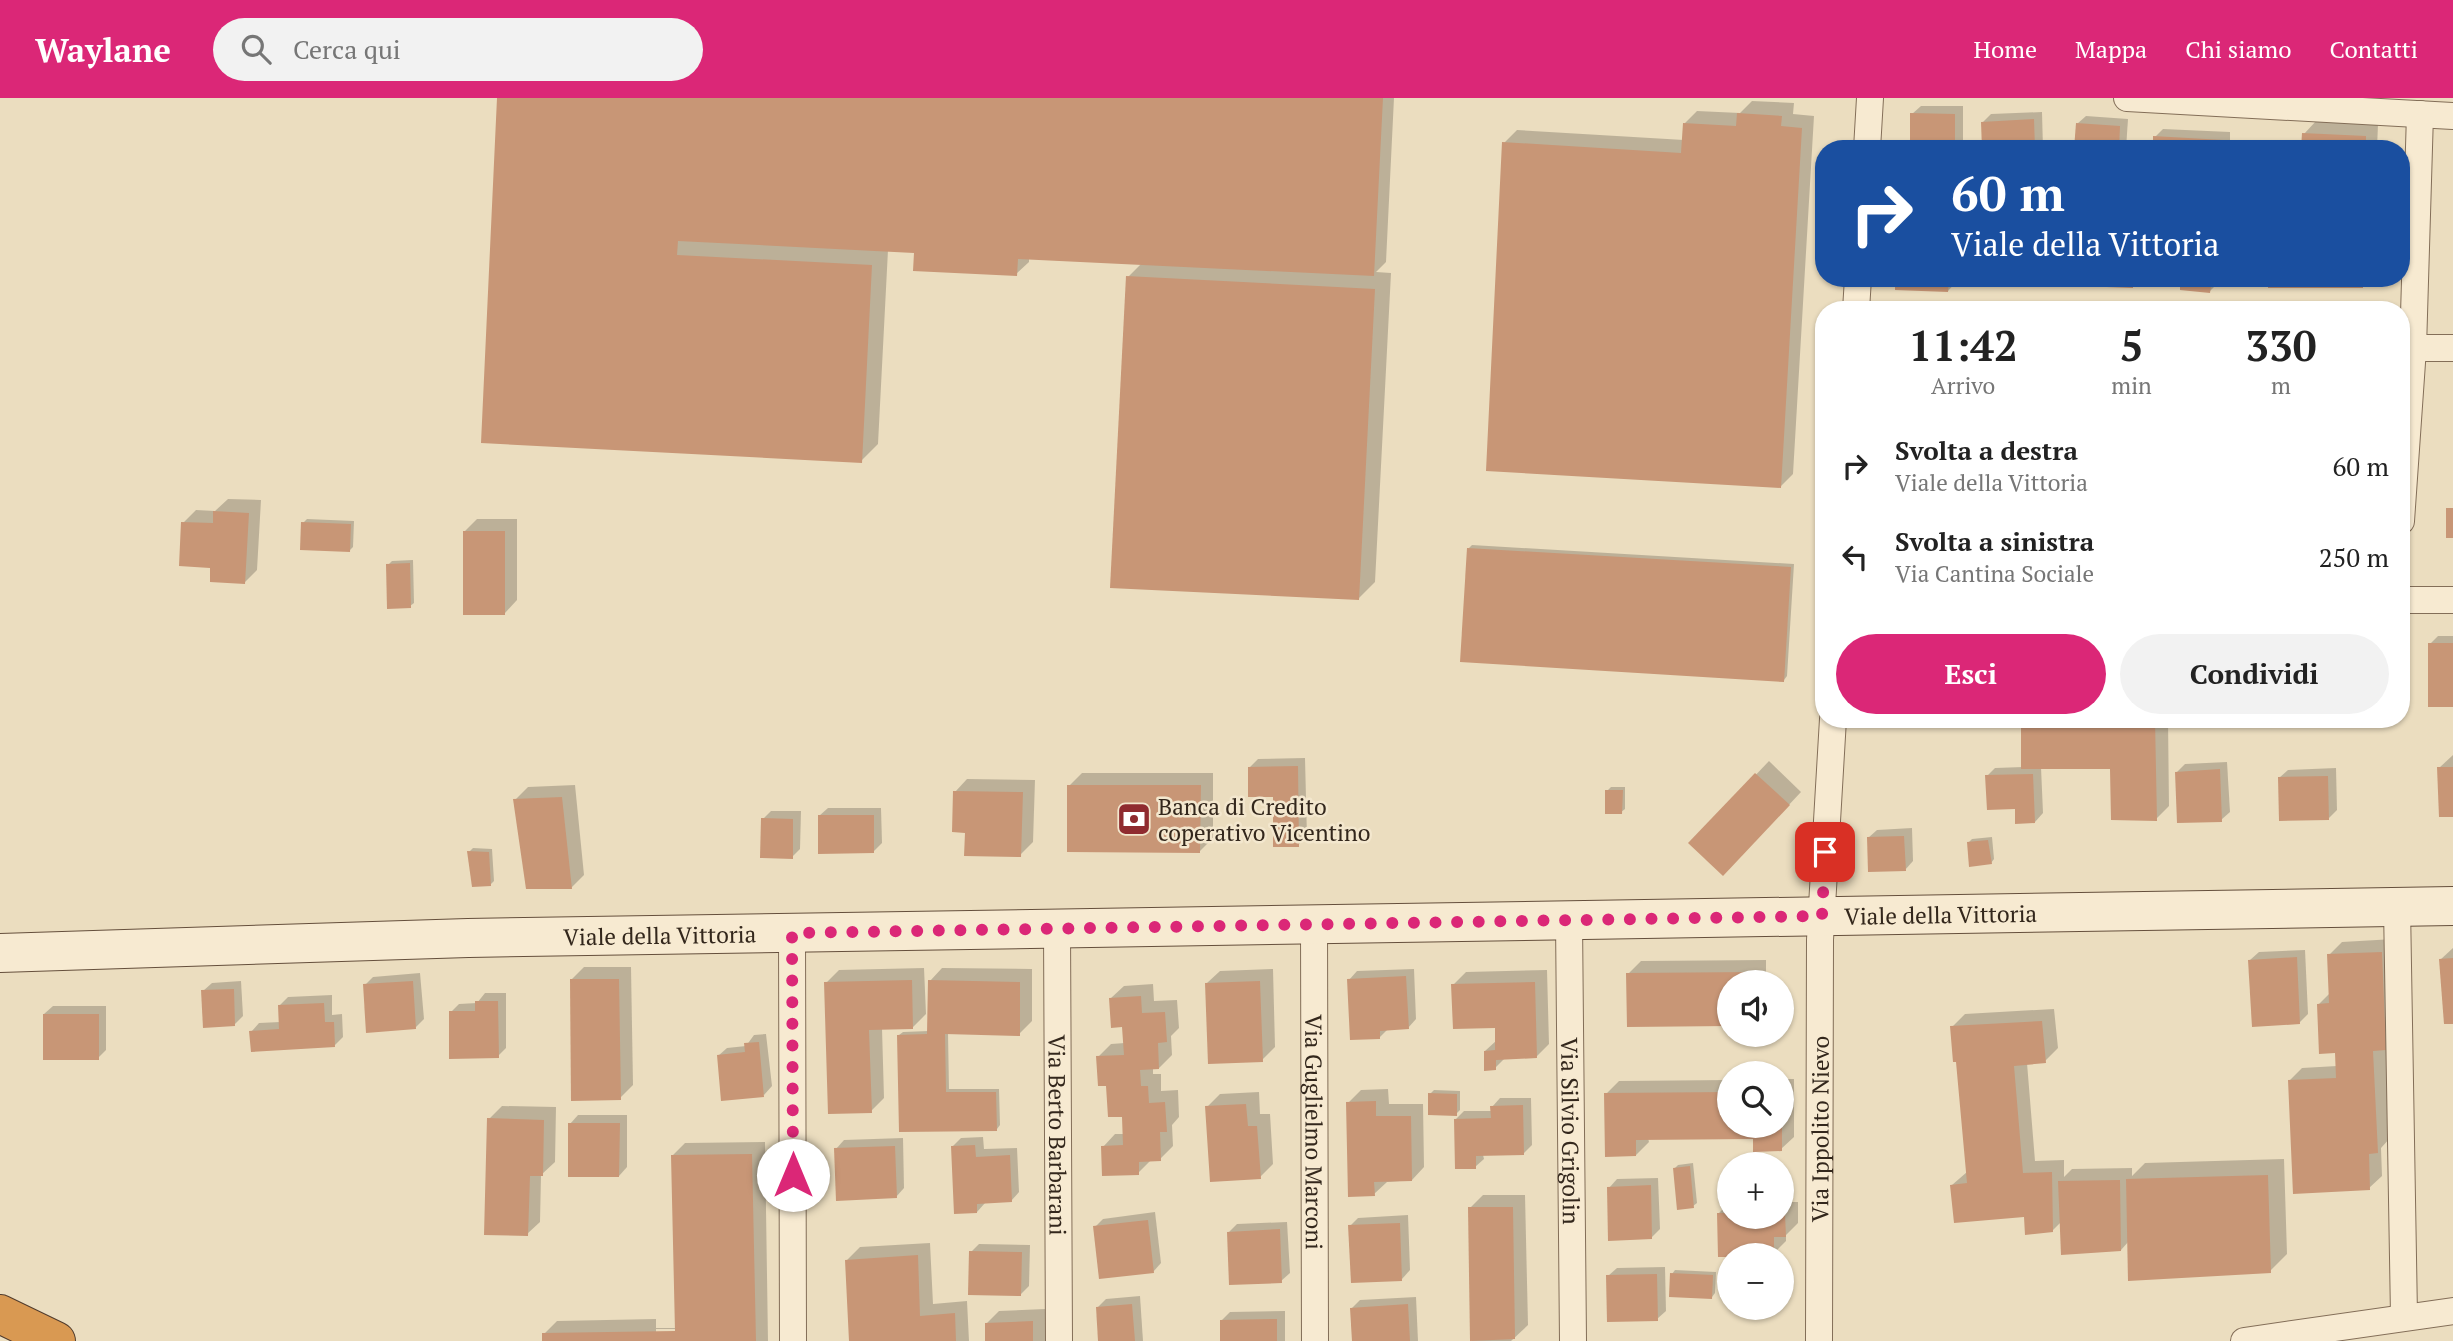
<!DOCTYPE html>
<html lang="it">
<meta charset="utf-8">
<style>
body{margin:0;font-family:"PT Serif",serif;background:#f2f2f2;color:#222;height:100vh;display:flex;flex-direction:column;font-size:26px;white-space:nowrap}
*{box-sizing:border-box;margin:0}
p{font-size:23px;color:#767676}
.icon{flex:none;width:38px;height:38px;fill:none;stroke:currentColor;stroke-width:2;stroke-linecap:round;stroke-linejoin:round}
.map{position:relative;flex:1;overflow:hidden}
.details{position:absolute;left:1815px;top:203px;width:595px;height:427px;display:flex;flex-direction:column;background:#fff;border-radius:28px;box-shadow:0 2px 5px #0004}
.details>*{flex:none}
.top-card{position:absolute;left:1815px;top:42px;width:595px;height:147px;border-radius:28px;box-shadow:0 2px 5px #0004;background:#1a4fa0;color:#fff;overflow:hidden}
.controls{position:absolute;left:1717px;top:872px;display:grid;gap:14px}
.controls a{display:grid;place-items:center;width:77px;height:77px;border-radius:50%;background:#fff;box-shadow:0 2px 5px #0004;font-size:35px}
.pin{position:absolute;display:grid;place-items:center;width:60px;height:60px;color:#fff;margin:-30px;border-radius:14px;box-shadow:0 4px 10px #0006}
.me{position:absolute;width:77px;margin:-38px;rotate:0deg;stroke-linejoin:round;filter:drop-shadow(0 0 5px #0008)}
.turn{display:flex;align-items:center;gap:24px;height:147px;padding:0 21px;font-size:32px}
.turn .icon{width:91px;height:91px;stroke-width:2.5}
.turn b{display:block;font-size:49px;line-height:60px}
.eta{display:flex;justify-content:space-evenly;align-items:center;height:119px;text-align:center}
.eta b{font-size:42px;font-weight:700;line-height:49px}
.button{display:flex;gap:14px;margin-top:auto;padding:14px 21px}
.button a{flex:1;height:80px;border-radius:42px;background:#db2777;color:#fff;font-size:28px;font-weight:700;line-height:80px;text-align:center}
.button a+a{background:#f2f2f2;color:#222}
ul{padding:0;list-style:none}
li{display:flex;align-items:center;gap:21px;height:91px;padding:0 21px}
li div{flex:1}
li b{display:block;font-size:26px}
li em{font-style:normal}
header{display:flex;align-items:center;gap:42px;box-sizing:border-box;height:98px;padding:0 35px;background:#db2777;color:#fff}
header strong{font-size:33px}
nav{display:flex;gap:38px;margin-inline-start:auto;font-size:24px}
.search{width:490px;height:63px;background:#f2f2f2;display:flex;align-items:center;gap:18px;box-sizing:border-box;padding:0 24px;border-radius:38px;color:#767676;font-size:26px}
.map>svg:first-child{display:block}
.shadow{fill:#0003;fill-rule:evenodd}
.building{fill:#c89676}
.lines{fill:none;stroke-linecap:round;stroke-linejoin:round}
.street-casing{stroke:#836e58;stroke-width:28}
.secondary-casing{stroke:#654f3c;stroke-width:40}
.highway-casing{stroke:#513c2d;stroke-width:40}
.street{stroke:#f7ead1;stroke-width:26}
.secondary{stroke:#f7ead1;stroke-width:38}
.highway{stroke:#d99952;stroke-width:38}
.route{stroke:#db2777;stroke-width:12;stroke-dasharray:0 21.6}
.labels{text-anchor:middle;dominant-baseline:central;stroke-width:5;stroke-linejoin:round;paint-order:stroke}
.poi-label{font-size:23px;fill:#33271c;stroke:#f3e7ce;text-anchor:start}
.street-label{font-size:23px;fill:#33271c;stroke:#f3e7ce}
</style>
<header>
<strong>Waylane</strong>
<div class="search"><svg class="icon" aria-label="search" viewBox="0 0 24 24"><circle cx="10" cy="10" r="6"/><path d="M15 15l6 6"/></svg>Cerca qui</div>
<nav><a>Home</a><a>Mappa</a><a>Chi siamo</a><a>Contatti</a></nav>
</header>
<div class="map">
<svg width="2453" height="1243" viewBox="0 0 2453 1243">
<rect width="100%" height="100%" fill="#ebddbf"/>
<g class="shadow">
<polygon points="499,0 1394,0 1386,164 1376,174 1391,175 1375,484 1358,501 1128,179 1142,165 1029,160 1029,164 1016,176 916,153 888,152 878,346 861,363"/>
<polygon points="1752,3 1794,5 1793,16 1814,18 1793,376 1780,389 1504,45 1517,32 1684,42 1685,25 1697,13 1740,15"/>
<polygon points="1921,8 1963,8 1963,51 1912,51 1912,16"/>
<polygon points="2042,14 2043,51 1984,51 1983,24 1991,16"/>
<polygon points="2086,18 2128,21 2126,51 2076,51 2077,26"/>
<polygon points="2316,23 2378,26 2377,51 2303,51 2304,36"/>
<polygon points="2163,31 2230,34 2230,51 2154,51 2155,39"/>
<polygon points="1897,180 1956,180 1956,184 1948,193"/>
<polygon points="2082,180 2140,180 2132,188"/>
<polygon points="2165,180 2218,180 2218,185 2210,193"/>
<polygon points="2270,180 2370,180 2362,188"/>
<polygon points="228,401 261,402 257,472 244,485 212,469 183,425 196,412 215,413"/>
<polygon points="307,421 354,423 353,449 349,453 303,425"/>
<polygon points="477,421 517,421 517,502 505,515 465,433"/>
<polygon points="1472,447 1794,466 1787,578 1784,582 1468,451"/>
<polygon points="413,462 414,505 410,508 388,467 392,463"/>
<polygon points="2438,538 2453,538 2453,607 2430,546"/>
<polygon points="2053,621 2168,621 2169,708 2156,721 2111,669 2041,669 2043,715 2035,724 2016,709 1987,678 1995,670 2023,669 2022,630 2026,626 2050,625"/>
<polygon points="2453,657 2453,717 2439,670"/>
<polygon points="1305,660 1307,739 1298,747 1274,697 1250,669 1258,661"/>
<polygon points="1769,663 1801,694 1736,763 1691,745"/>
<polygon points="2227,664 2230,714 2221,722 2177,674 2185,666"/>
<polygon points="2336,670 2337,712 2329,720 2279,680 2288,672"/>
<polygon points="1082,675 1213,675 1213,740 1200,753 1069,688"/>
<polygon points="967,681 1035,682 1033,744 1020,757 966,733 955,694"/>
<polygon points="575,687 584,777 571,790 515,702 528,689"/>
<polygon points="1611,689 1625,689 1625,711 1621,714 1607,693"/>
<polygon points="828,710 881,710 882,745 873,754 819,718"/>
<polygon points="771,713 801,713 800,751 792,759 763,721"/>
<polygon points="1912,730 1913,763 1905,772 1868,740 1877,732"/>
<polygon points="1992,739 1994,761 1991,765 1968,745 1972,741"/>
<polygon points="473,750 492,751 494,783 490,787 469,754"/>
<polygon points="2394,841 2398,937 2386,950 2390,1040 2381,1050 2382,1078 2369,1090 2289,983 2302,970 2337,968 2337,953 2319,906 2330,895 2329,857 2342,844"/>
<polygon points="2453,850 2453,924 2440,862"/>
<polygon points="2305,852 2308,916 2299,925 2250,862 2259,854"/>
<polygon points="1766,862 1766,884 1729,884 1729,926 1628,876 1641,863"/>
<polygon points="584,869 631,869 633,987 620,1000 571,882"/>
<polygon points="924,870 926,916 913,929 882,930 884,1000 871,1013 826,885 839,872"/>
<polygon points="942,870 1032,871 1032,923 1019,936 948,935 949,991 999,991 1000,1027 997,1031 900,1032 899,937 903,934 929,933 930,883"/>
<polygon points="1273,871 1275,949 1262,962 1207,885 1220,873"/>
<polygon points="1414,871 1416,921 1408,930 1388,931 1380,939 1349,882 1357,873"/>
<polygon points="1547,872 1549,946 1536,959 1506,959 1495,970 1485,953 1497,942 1496,928 1453,887 1466,874"/>
<polygon points="420,875 424,921 415,930 365,887 373,879"/>
<polygon points="241,883 243,918 234,927 203,893 212,885"/>
<polygon points="1153,886 1154,903 1177,902 1179,930 1171,938 1172,957 1159,970 1153,970 1153,976 1161,976 1161,993 1178,992 1179,1019 1172,1027 1173,1048 1160,1061 1152,1061 1138,1075 1103,1049 1115,1036 1124,1036 1123,1017 1108,986 1098,959 1111,946 1125,945 1124,927 1111,900 1124,888"/>
<polygon points="485,895 506,895 506,950 498,958 451,914 459,906 477,905"/>
<polygon points="332,897 332,917 342,916 343,939 335,947 251,934 259,925 280,924 279,908 288,899"/>
<polygon points="53,908 106,908 106,952 98,960 44,916"/>
<polygon points="2054,911 2058,950 2045,963 2027,965 2035,1063 2064,1062 2064,1079 2072,1071 2132,1070 2132,1078 2145,1065 2284,1061 2287,1156 2270,1173 2129,1143 2121,1152 2061,1124 2052,1133 2026,1117 1952,1087 1967,1074 1958,962 1952,929 1965,916"/>
<polygon points="766,936 772,988 764,997 718,958 727,950 746,948 754,937"/>
<polygon points="1782,981 1794,981 1794,1039 1781,1051 1754,1039 1648,1040 1649,1044 1636,1057 1606,996 1619,983 1729,982 1729,1027 1782,1027"/>
<polygon points="1388,991 1389,1006 1423,1006 1424,1069 1412,1082 1387,1084 1374,1096 1348,1005 1361,992"/>
<polygon points="1434,992 1460,993 1460,1012 1456,1016 1430,996"/>
<polygon points="1259,994 1260,1016 1270,1016 1273,1066 1260,1079 1207,1009 1220,996"/>
<polygon points="1500,1000 1531,1000 1532,1047 1523,1056 1483,1057 1484,1061 1475,1069 1456,1021 1464,1013 1492,1013 1492,1009"/>
<polygon points="502,1008 556,1009 555,1064 541,1077 540,1124 527,1136 489,1021"/>
<polygon points="578,1017 627,1017 627,1069 619,1078 570,1026"/>
<polygon points="983,1039 984,1051 1017,1050 1019,1094 1011,1103 985,1105 977,1114 953,1048 961,1040"/>
<polygon points="903,1040 904,1090 896,1099 836,1051 844,1042"/>
<path d="M 765,1044 L 768,1243 L 544,1243 L 544,1236 L 557,1223 L 656,1221 L 656,1230 L 676,1230 L 672,1058 L 685,1045 ZM 656,1231 L 683,1231 L 683,1234 L 656,1235 Z"/>
<polygon points="1693,1065 1697,1105 1693,1108 1675,1070 1678,1067"/>
<polygon points="1782,1073 1788,1073 1789,1104 1798,1104 1798,1125 1786,1137 1786,1143 1773,1156 1720,1157 1718,1116 1726,1108 1726,1087 1729,1084 1729,1118 1782,1118"/>
<polygon points="1658,1080 1660,1131 1651,1140 1609,1090 1617,1081"/>
<polygon points="1483,1097 1525,1097 1528,1227 1511,1243 1472,1243 1470,1110"/>
<polygon points="1155,1114 1161,1165 1153,1174 1095,1129 1103,1121"/>
<polygon points="1408,1117 1410,1172 1402,1181 1350,1128 1358,1120"/>
<polygon points="1287,1124 1290,1175 1281,1183 1229,1134 1237,1126"/>
<polygon points="930,1145 933,1206 967,1203 969,1243 851,1243 847,1162 860,1149"/>
<polygon points="979,1146 1030,1147 1029,1188 1020,1197 971,1154"/>
<polygon points="1665,1169 1666,1213 1657,1221 1608,1178 1617,1170"/>
<polygon points="1675,1172 1716,1174 1715,1195 1712,1199 1672,1176"/>
<polygon points="1140,1198 1143,1243 1100,1243 1098,1209 1106,1201"/>
<polygon points="1416,1199 1418,1243 1353,1243 1352,1210 1360,1202"/>
<polygon points="1045,1211 1046,1243 987,1243 986,1226 999,1213"/>
<polygon points="1285,1213 1285,1243 1222,1243 1222,1222 1230,1214"/>
</g>
<g class="building">
<polygon points="497,0 1383,0 1374,178 1018,161 1017,178 913,173 914,155 678,143 677,157 872,167 862,365 481,345"/>
<polygon points="1737,15 1782,18 1781,28 1802,30 1781,390 1486,373 1502,44 1681,55 1683,25 1736,28"/>
<polygon points="1910,15 1955,16 1955,51 1910,51"/>
<polygon points="2034,21 2035,51 1982,51 1981,24"/>
<polygon points="2076,25 2120,28 2119,51 2074,51"/>
<polygon points="2302,35 2366,38 2366,51 2301,51"/>
<polygon points="2153,38 2223,42 2222,51 2153,51"/>
<polygon points="1126,178 1375,191 1359,502 1110,490"/>
<polygon points="1895,180 1949,180 1948,194 1895,192"/>
<polygon points="2080,180 2133,180 2133,190 2080,188"/>
<polygon points="2164,180 2212,180 2210,195 2180,192 2180,186 2163,184"/>
<rect x="2268" y="180" width="95" height="10"/>
<rect x="2446" y="410" width="7" height="30"/>
<polygon points="213,413 249,415 245,486 210,484 210,470 179,468 181,424 213,425"/>
<polygon points="301,424 351,426 350,454 300,452"/>
<rect x="463" y="433" width="42" height="84"/>
<polygon points="1467,450 1791,469 1784,584 1460,564"/>
<polygon points="410,465 411,510 387,511 386,466"/>
<rect x="2428" y="545" width="25" height="64"/>
<polygon points="2059,621 2155,621 2157,723 2111,722 2110,671 2021,671 2021,629 2059,628"/>
<polygon points="1298,668 1299,749 1273,749 1273,699 1248,699 1248,669"/>
<polygon points="2437,669 2453,669 2453,719 2439,719"/>
<polygon points="2220,671 2222,724 2177,725 2175,674"/>
<polygon points="1755,675 1790,707 1723,778 1688,745"/>
<polygon points="2033,676 2035,725 2015,726 2015,711 1987,712 1985,677"/>
<polygon points="2328,678 2329,722 2279,723 2278,679"/>
<polygon points="1067,687 1201,687 1200,755 1067,754"/>
<polygon points="1605,692 1623,692 1622,716 1605,716"/>
<polygon points="953,693 1023,694 1021,759 964,758 965,735 952,734"/>
<polygon points="562,699 572,791 526,791 513,701"/>
<polygon points="818,717 874,717 874,755 818,756"/>
<polygon points="761,720 793,721 793,761 760,760"/>
<polygon points="1904,738 1906,773 1868,774 1867,739"/>
<polygon points="1988,742 1992,766 1969,769 1967,744"/>
<polygon points="467,753 489,754 491,788 472,789"/>
<polygon points="2382,854 2386,952 2373,953 2378,1055 2369,1056 2370,1092 2293,1096 2288,982 2336,980 2335,955 2319,956 2317,906 2329,905 2327,856"/>
<polygon points="2297,859 2300,926 2252,929 2248,862"/>
<polygon points="2453,860 2453,926 2444,926 2439,861"/>
<polygon points="1754,874 1754,884 1729,884 1729,928 1627,929 1626,875"/>
<polygon points="1406,878 1409,931 1380,933 1380,941 1350,942 1347,881"/>
<polygon points="570,881 619,881 621,1002 571,1003"/>
<polygon points="912,882 913,931 869,932 872,1015 828,1016 824,884"/>
<polygon points="928,882 1020,884 1020,938 945,936 946,994 996,994 997,1033 899,1034 897,937 927,936"/>
<polygon points="413,883 416,931 366,935 363,886"/>
<polygon points="1260,883 1263,964 1208,966 1205,885"/>
<polygon points="1535,884 1537,960 1496,962 1496,972 1484,973 1484,953 1495,952 1495,930 1453,931 1451,886"/>
<polygon points="234,891 235,928 203,930 201,892"/>
<polygon points="1141,898 1142,915 1165,914 1167,944 1158,945 1159,971 1140,972 1141,988 1148,988 1149,1005 1165,1004 1167,1034 1160,1034 1161,1063 1139,1064 1139,1077 1102,1078 1101,1048 1123,1047 1122,1019 1108,1019 1106,988 1098,988 1096,958 1124,957 1122,929 1111,930 1109,900"/>
<polygon points="475,903 498,903 499,960 449,961 449,913 475,913"/>
<polygon points="324,905 325,924 334,924 335,949 251,954 249,933 279,931 278,907"/>
<rect x="43" y="916" width="56" height="46"/>
<polygon points="2042,923 2046,965 2014,968 2023,1075 2052,1074 2053,1134 2025,1137 2024,1119 1954,1125 1950,1087 1967,1085 1956,964 1953,964 1950,928"/>
<polygon points="759,944 764,999 721,1003 717,957 745,954 744,945"/>
<polygon points="1729,994 1729,1027 1782,1027 1782,1053 1753,1054 1753,1041 1636,1042 1636,1058 1605,1059 1604,995"/>
<polygon points="1428,995 1457,996 1457,1018 1428,1017"/>
<polygon points="1376,1003 1376,1018 1411,1018 1412,1083 1374,1084 1375,1098 1348,1099 1346,1004"/>
<polygon points="1246,1006 1248,1028 1257,1028 1261,1081 1210,1084 1205,1008"/>
<polygon points="1523,1007 1524,1057 1476,1058 1476,1071 1455,1071 1454,1021 1491,1020 1490,1008"/>
<polygon points="487,1020 544,1022 543,1078 530,1078 528,1138 484,1137"/>
<polygon points="568,1025 620,1025 619,1079 568,1079"/>
<polygon points="975,1047 976,1059 1010,1057 1012,1104 977,1106 977,1115 954,1116 951,1048"/>
<polygon points="895,1048 897,1100 836,1103 834,1050"/>
<polygon points="752,1056 756,1243 542,1243 542,1235 675,1233 671,1057"/>
<polygon points="1690,1068 1694,1110 1677,1112 1673,1070"/>
<polygon points="2268,1077 2271,1175 2128,1183 2126,1081"/>
<polygon points="2120,1082 2121,1153 2061,1157 2058,1083"/>
<polygon points="1724,1086 1729,1086 1729,1118 1782,1118 1782,1116 1785,1116 1786,1139 1774,1139 1774,1157 1729,1157 1729,1159 1718,1159 1717,1115 1725,1115"/>
<polygon points="1651,1087 1652,1141 1608,1143 1607,1089"/>
<polygon points="1468,1109 1513,1109 1515,1241 1470,1243"/>
<polygon points="1148,1122 1154,1175 1099,1181 1093,1128"/>
<polygon points="1400,1125 1402,1183 1351,1185 1348,1127"/>
<polygon points="1280,1131 1282,1185 1229,1187 1227,1134"/>
<polygon points="969,1153 1022,1154 1021,1198 968,1197"/>
<polygon points="918,1157 920,1218 955,1215 956,1243 849,1243 845,1162"/>
<polygon points="1670,1175 1713,1177 1712,1201 1669,1199"/>
<polygon points="1657,1176 1658,1223 1607,1224 1606,1177"/>
<polygon points="1132,1206 1135,1243 1098,1243 1096,1209"/>
<polygon points="1408,1206 1410,1243 1352,1243 1350,1210"/>
<polygon points="1277,1221 1277,1243 1220,1243 1220,1222"/>
<polygon points="1033,1223 1033,1243 985,1243 985,1225"/>
</g>
<g class="lines">
<g class="street-casing">
<g id="street">
<polyline points="2127,0 2453,18"/>
<polyline points="1867,51 1870,0"/>
<polyline points="1856,212 1858,180"/>
<polyline points="2401,250 2453,250"/>
<polyline points="2401,423 2413,250 2420,16"/>
<polyline points="2401,502 2453,502"/>
<polyline points="2397,809 2404,1218"/>
<path id="s1" d="M 1569,823 L 1573,1243"/>
<path id="s2" d="M 1314,828 L 1315,1243"/>
<path id="s3" d="M 1057,832 L 1059,1243"/>
<polyline points="792,835 793,1243"/>
<path id="s4" d="M 1819,1243 L 1820,842 L 1833,621"/>
<polyline points="2244,1243 2453,1213"/>
</g>
</g>
<g class="secondary-casing">
<g id="secondary">
<path id="s5" d="M 0,855 L 468,840 L 2453,808"/>
</g>
</g>
<g class="highway-casing">
<polyline id="highway" points="0,1216 56,1243"/>
</g>
<use href="#street" class="street"/>
<use href="#secondary" class="secondary"/>
<use href="#highway" class="highway"/>
</g>
<g class="lines">
<polyline class="route" points="793,1077 792,835 1822,818 1825,754"/>
</g>
<defs>
<g id="bank-square" transform="scale(1.75)"><rect x="-9" y="-9" width="18" height="18" rx="4" fill="#8f2b2f" stroke="#f3e7ce"/><path d="M-6-4H6V4H-6ZM0-2.3a2.3 2.3 0 1 0 0 4.6a2.3 2.3 0 1 0 0-4.6Z" fill="#fff"/></g>
</defs>
<g fill-rule="evenodd">
<use href="#bank-square" x="1134" y="721"/>
</g>
<g class="labels">
<g class="poi-label">
<text x="1158" y="708">Banca di Credito<tspan x="1158" dy="26">coperativo Vicentino</tspan></text>
</g>
<g class="street-label">
<text stroke="none"><textPath href="#s5" startOffset="1941">Viale della Vittoria</textPath></text>
<text stroke="none"><textPath href="#s5" startOffset="660">Viale della Vittoria</textPath></text>
<text stroke="none"><textPath href="#s4" startOffset="212">Via Ippolito Nievo</textPath></text>
<text stroke="none"><textPath href="#s1" startOffset="210">Via Silvio Grigolin</textPath></text>
<text stroke="none"><textPath href="#s2" startOffset="206">Via Guglielmo Marconi</textPath></text>
<text stroke="none"><textPath href="#s3" startOffset="205">Via Berto Barbarani</textPath></text>
</g>
</g>
</svg>
<div class="controls">
<a><svg class="icon" aria-label="sound" viewBox="0 0 24 24"><path d="M4 9h4l5-4v14l-5-4H4zM17 9q2 3 0 6"/></svg></a>
<a><svg class="icon" aria-label="search" viewBox="0 0 24 24"><circle cx="10" cy="10" r="6"/><path d="M15 15l6 6"/></svg></a>
<a>+</a>
<a>−</a>
</div>
<div class="pin" style="left:1825px;top:754px;background:#d93025"><svg class="icon" aria-label="arrive" viewBox="0 0 24 24"><path d="M6 21V4h12l-3 4 3 4H6"/></svg></div>
<svg class="me" style="left:793px;top:1077px" viewBox="-20 -20 40 40"><circle r="19" fill="#fff"/><path d="M0-13L10 11 0 6-10 11z" fill="#db2777"/></svg>
<div class="top-card">
<div class="turn"><svg class="icon" aria-label="right" viewBox="0 0 24 24"><path d="M7 20v-9h11M14 6l5 5-5 5"/></svg><div><b>60 m</b>Viale della Vittoria</div></div>
</div>
<section class="details">
<div class="eta">
<div><b>11:42</b><p>Arrivo</p></div>
<div><b>5</b><p>min</p></div>
<div><b>330</b><p>m</p></div>
</div>
<ul>
<li><svg class="icon" aria-label="right" viewBox="0 0 24 24"><path d="M7 20v-9h11M14 6l5 5-5 5"/></svg><div><b>Svolta a destra</b><p>Viale della Vittoria</p></div><em>60 m</em></li>
<li><svg class="icon" aria-label="left" viewBox="0 0 24 24"><path d="M17 20v-9H6M10 6l-5 5 5 5"/></svg><div><b>Svolta a sinistra</b><p>Via Cantina Sociale</p></div><em>250 m</em></li>
</ul>
<div class="button"><a>Esci</a><a>Condividi</a></div>
</section>
</div>
